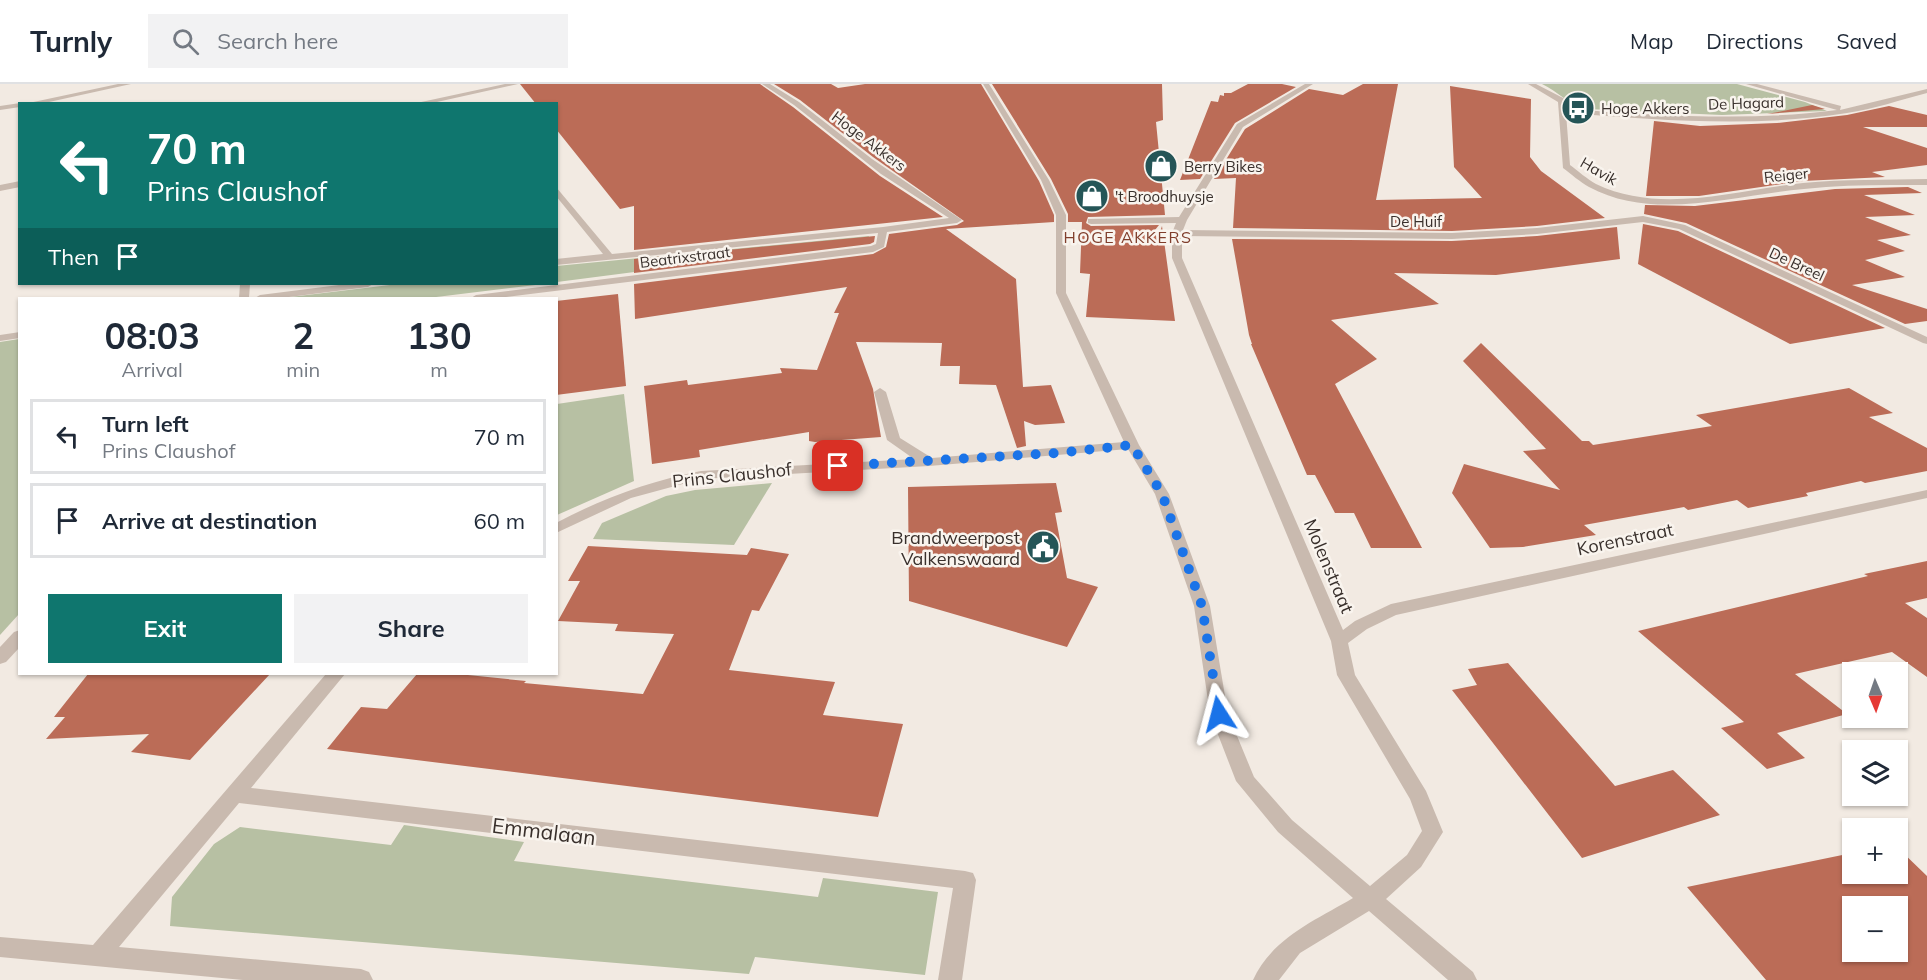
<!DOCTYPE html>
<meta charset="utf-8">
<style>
body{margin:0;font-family:Mulish,sans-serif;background:#f2f2f3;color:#1f2937;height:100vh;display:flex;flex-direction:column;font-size:22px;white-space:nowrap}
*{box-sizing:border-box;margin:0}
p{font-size:20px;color:#747a83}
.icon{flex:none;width:33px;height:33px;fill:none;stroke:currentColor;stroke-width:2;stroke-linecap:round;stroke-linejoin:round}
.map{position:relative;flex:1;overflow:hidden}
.side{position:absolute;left:18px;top:213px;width:540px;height:378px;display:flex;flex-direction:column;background:#fff;border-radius:0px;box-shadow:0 2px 4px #0004}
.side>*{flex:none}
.top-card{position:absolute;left:18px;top:18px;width:540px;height:183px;border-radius:0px;box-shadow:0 2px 4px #0004;background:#0f766e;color:#fff;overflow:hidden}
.needle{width:39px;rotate:178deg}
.controls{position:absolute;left:1842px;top:578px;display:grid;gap:12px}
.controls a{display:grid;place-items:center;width:66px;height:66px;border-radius:0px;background:#fff;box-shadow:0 2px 4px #0004;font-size:30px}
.pin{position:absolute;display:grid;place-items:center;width:51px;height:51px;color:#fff;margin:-26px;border-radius:12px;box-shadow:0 3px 9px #0006}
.me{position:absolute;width:66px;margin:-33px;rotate:351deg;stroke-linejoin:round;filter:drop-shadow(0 0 4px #0008)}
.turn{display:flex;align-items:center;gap:21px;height:126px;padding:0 30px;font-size:27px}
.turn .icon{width:78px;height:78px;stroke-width:2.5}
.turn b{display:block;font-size:42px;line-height:51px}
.then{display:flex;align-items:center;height:57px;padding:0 30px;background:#0003;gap:12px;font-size:22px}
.eta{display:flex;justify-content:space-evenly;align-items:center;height:102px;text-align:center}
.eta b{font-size:36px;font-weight:700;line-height:42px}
.button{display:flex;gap:12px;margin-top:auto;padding:12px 30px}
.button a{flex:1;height:69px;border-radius:0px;background:#0f766e;color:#fff;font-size:24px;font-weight:700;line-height:69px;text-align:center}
.button a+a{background:#f2f2f3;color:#1f2937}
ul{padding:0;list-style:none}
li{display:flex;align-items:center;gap:18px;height:75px;margin:0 12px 9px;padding:0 18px;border:3px solid #e0e1e3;border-radius:0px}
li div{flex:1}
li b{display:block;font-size:22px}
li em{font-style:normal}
header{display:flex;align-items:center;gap:36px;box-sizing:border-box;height:84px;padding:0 30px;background:#fff;border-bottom:2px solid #e0e1e3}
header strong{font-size:28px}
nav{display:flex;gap:33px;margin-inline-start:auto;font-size:21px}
.search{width:420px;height:54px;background:#f2f2f3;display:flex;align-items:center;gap:15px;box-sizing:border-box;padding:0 21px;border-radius:0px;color:#747a83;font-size:22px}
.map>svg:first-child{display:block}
.green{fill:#b7c0a3}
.building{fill:#bb6c57;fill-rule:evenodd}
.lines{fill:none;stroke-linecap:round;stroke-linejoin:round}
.minor{fill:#c9baaf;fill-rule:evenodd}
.route{stroke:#1a73e8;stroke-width:10;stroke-dasharray:0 18}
.labels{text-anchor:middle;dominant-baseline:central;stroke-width:5;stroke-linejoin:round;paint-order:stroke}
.far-street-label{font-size:15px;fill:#39302c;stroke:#f9f4ee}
.far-poi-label{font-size:15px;fill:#39302c;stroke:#f9f4ee;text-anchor:start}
.far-neighbourhood-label{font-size:16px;letter-spacing:1.5px;fill:#803e2c;stroke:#f9f4ee}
.street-label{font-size:18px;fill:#39302c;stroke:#f9f4ee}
.poi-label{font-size:18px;fill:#39302c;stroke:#f9f4ee;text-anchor:end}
.near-street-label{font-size:21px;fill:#39302c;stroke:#f9f4ee}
</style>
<header>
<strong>Turnly</strong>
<div class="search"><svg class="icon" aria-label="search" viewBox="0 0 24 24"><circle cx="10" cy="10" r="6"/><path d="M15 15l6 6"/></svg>Search here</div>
<nav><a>Map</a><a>Directions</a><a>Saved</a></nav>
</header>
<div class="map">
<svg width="1927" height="896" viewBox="0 0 1927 896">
<rect width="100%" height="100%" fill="#f2eae2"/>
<g class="green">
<path d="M 1542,0 L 1737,0 L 1805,18 L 1827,27 L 1722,31 L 1587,25 C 1572,23 1557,7 1542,0 Z"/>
<polygon points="869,152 867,158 557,198 556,182"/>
<polygon points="398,200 544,200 428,214 282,214"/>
<polygon points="19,255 19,530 0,551 0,258"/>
<polygon points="624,310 634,397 557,431 557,320"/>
<polygon points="772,399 734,461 593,455 602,439 666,412 695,406"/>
<polygon points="404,741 524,758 514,777 818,813 823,794 938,808 925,891 755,873 749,890 170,842 172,813 214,760 240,743 391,761"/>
</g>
<g class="building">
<polygon points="520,0 760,0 793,23 880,92 943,133 634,166 634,122 620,125 556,45 556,20 536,20"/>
<polygon points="774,0 831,0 838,4 865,0 981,0 1039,97 1054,131 1054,138 946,145 1016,195 1023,303 1051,301 1065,339 1035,341 1024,337 1026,362 1017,364 996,301 959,300 960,282 940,282 942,259 856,258 873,305 881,353 815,358 809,357 809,348 699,366 700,373 652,380 644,302 687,296 688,301 782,289 780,284 817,286 839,229 834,229 847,203 635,235 634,200 873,170 886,163 889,150 957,141 964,137 873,73 800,16"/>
<polygon points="992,0 1162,0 1163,36 1156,38 1165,131 1088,133 1086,139 1091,142 1159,141 1155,146 1157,157 1162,142 1175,237 1086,233 1090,190 1080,189 1082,138 1068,138 1068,130 1051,95"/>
<polygon points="1248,0 1282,0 1296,3 1235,39 1200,95 1180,96 1211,17 1218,18 1220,11 1224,12 1224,9 1231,9"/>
<polygon points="1363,0 1398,0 1376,116 1482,114 1454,83 1450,2 1531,15 1530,73 1541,87 1605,134 1537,142 1452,147 1233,144 1236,94 1214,95 1245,45 1309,5 1343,11"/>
<polygon points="1812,21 1825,25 1767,30 1778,28"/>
<polygon points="1889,22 1927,31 1927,43 1863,43 1927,64 1927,81 1872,88 1885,93 1803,97 1699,112 1646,112 1654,37 1700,42 1777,39 1847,31"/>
<polygon points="1908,103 1922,109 1864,111 1915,131 1865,133 1911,151 1877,156 1905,167 1865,176 1905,193 1852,201 1927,225 1927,237 1905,240 1686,139 1644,130 1645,121 1695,122 1835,105"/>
<polygon points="1643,140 1678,147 1885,244 1790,260 1638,180"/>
<polygon points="1617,143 1620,175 1496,191 1394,189 1439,220 1331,236 1377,275 1335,300 1422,464 1371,464 1354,429 1335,429 1315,391 1307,391 1251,260 1252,260 1249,251 1232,155 1452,157 1537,152"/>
<polygon points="875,152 874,158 870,160 634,189 634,175"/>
<polygon points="618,210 626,302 556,311 556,217"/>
<polygon points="1481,259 1582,357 1589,357 1593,361 1712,342 1696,331 1849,304 1893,329 1869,333 1927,364 1927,387 1865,399 1861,397 1806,409 1808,412 1748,424 1737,416 1688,426 1684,423 1668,426 1584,441 1596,451 1523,463 1490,464 1452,409 1464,380 1560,406 1523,367 1546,365 1463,277"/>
<polygon points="1056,399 1062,428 1055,429 1067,494 1098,503 1067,563 909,517 908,403"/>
<polygon points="588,462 747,471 751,464 789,470 759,527 752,526 729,586 835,598 823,631 903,640 878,733 327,665 361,623 387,625 417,590 458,590 526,597 524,599 643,610 674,550 615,547 618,540 558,537 580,497 568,497"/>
<polygon points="1927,477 1927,514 1905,519 1927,534 1927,593 1892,568 1795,590 1847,630 1777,649 1805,674 1767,685 1721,644 1744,638 1638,547 1868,492 1864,490"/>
<polygon points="1508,579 1615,702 1673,686 1720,731 1582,774 1452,606 1477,601 1468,585"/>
<polygon points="88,590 270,590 190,676 131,668 149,650 46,655 65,633 54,633"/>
<path d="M 1898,764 L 1927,792 L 1927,896 L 1766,896 L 1687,803 L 1852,769 L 1852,789 L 1898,789 ZM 1852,822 L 1898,822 L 1898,867 L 1852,867 Z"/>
</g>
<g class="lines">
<g class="minor">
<polygon points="118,0 131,0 40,20 24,20"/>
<polygon points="505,0 518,0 428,20 412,20"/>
<polygon points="762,0 770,0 799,18 872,75 962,136 957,139 887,148 884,163 873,168 498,214 471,214 476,211 871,162 876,160 878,149 556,181 556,175 603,170 556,112 556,103 612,170 883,143 949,134 881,90 794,21"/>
<path d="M 983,0 L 989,0 L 1049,96 L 1066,131 L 1066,209 L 1139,361 L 1169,410 L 1210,522 L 1228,630 L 1254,693 L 1292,736 L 1370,802 L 1407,771 L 1422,747 L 1410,715 L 1337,591 L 1331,557 L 1172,174 L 1172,149 L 1176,139 L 1091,140 L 1088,139 L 1088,135 L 1179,133 L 1237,40 L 1305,0 L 1313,0 L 1243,43 L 1187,136 L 1183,146 L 1452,149 L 1537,144 L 1643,132 L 1685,141 L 1927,253 L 1927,260 L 1923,259 L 1679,145 L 1643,138 L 1537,150 L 1452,155 L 1182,152 L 1182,174 L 1343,546 L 1355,537 L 1391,520 L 1927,406 L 1927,414 L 1396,531 L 1367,545 L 1348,559 L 1355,591 L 1426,707 L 1443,748 L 1421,783 L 1386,815 L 1473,888 L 1477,896 L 1448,896 L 1369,827 L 1300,869 L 1279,896 L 1253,896 C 1272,854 1316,836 1353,814 L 1278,748 L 1236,697 L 1210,630 L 1194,522 L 1155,410 L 1128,365 L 929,382 L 701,395 L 631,414 L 556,449 L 556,439 C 603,414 650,397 701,387 L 914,375 L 887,356 L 874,308 L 880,304 L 886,308 L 900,354 L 932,374 L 1124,358 L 1056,209 L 1056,131 L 1041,96 Z"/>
<path d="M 1528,0 L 1536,0 L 1565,15 L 1566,25 C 1657,31 1747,38 1837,26 L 1746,0 L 1757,0 L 1841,22 L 1840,26 L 1927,5 L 1927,9 C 1900,16 1874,25 1847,29 C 1754,44 1659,36 1566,29 L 1570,81 C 1578,87 1587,95 1596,100 C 1661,131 1736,106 1803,99 C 1844,95 1886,96 1927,95 L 1927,101 C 1886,101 1845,100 1804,105 C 1735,111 1654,138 1589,103 C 1580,98 1571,90 1563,84 L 1558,18 Z"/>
<polygon points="20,19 23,20 20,20 20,23 0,26 0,22"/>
<polygon points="20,97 20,103 0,107 0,101"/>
<polygon points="240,200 250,200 249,214 239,214"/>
<polygon points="347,200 373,200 368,203 281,214 255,214 260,211"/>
<polygon points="20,248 20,254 0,257 0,251"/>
<polygon points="20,546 20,563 6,578 0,580 0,563 14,548"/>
<polygon points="326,590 345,590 251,704 965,787 973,789 976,796 962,896 938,896 953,804 239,719 119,863 361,885 369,888 373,896 243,896 0,873 0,853 93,861"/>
</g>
</g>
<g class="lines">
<polyline class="route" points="838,382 1057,369 1132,361 1162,410 1202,522 1219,630"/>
</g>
<defs>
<g id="bus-disc" transform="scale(1.725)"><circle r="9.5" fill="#255557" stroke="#f9f4ee"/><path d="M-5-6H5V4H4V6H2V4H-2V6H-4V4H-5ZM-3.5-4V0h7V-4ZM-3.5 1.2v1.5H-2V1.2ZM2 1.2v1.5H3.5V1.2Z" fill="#fff"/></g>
<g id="shop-disc" transform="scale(1.725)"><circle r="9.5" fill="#255557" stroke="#f9f4ee"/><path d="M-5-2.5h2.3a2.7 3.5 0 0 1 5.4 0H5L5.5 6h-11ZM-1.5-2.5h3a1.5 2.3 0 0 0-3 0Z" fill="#fff"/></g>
<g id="civic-disc" transform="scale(1.725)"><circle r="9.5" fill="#255557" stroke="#f9f4ee"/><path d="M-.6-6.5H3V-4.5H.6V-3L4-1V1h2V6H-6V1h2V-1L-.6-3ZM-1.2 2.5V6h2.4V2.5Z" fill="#fff"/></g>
</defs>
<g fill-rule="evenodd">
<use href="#bus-disc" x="1578" y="24"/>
<use href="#shop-disc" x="1161" y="82"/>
<use href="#shop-disc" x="1092" y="112"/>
<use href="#civic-disc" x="1043" y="463"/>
</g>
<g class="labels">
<g class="far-street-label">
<text transform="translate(1746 19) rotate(-2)">De Hagard</text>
<text transform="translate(869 57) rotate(37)">Hoge Akkers</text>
<text transform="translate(1599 87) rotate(30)">Havik</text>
<text transform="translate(1786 91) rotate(-6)">Reiger</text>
<text x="1416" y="137">De Huif</text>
<text transform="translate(685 173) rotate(-7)">Beatrixstraat</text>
<text transform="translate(1797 180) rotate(25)">De Breel</text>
</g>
<g class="far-poi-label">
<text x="1601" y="24">Hoge Akkers</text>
<text x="1184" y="82">Berry Bikes</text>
<text x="1115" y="112">'t Broodhuysje</text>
</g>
<g class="far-neighbourhood-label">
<text x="1128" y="153">HOGE AKKERS</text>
</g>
<g class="street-label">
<text transform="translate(732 391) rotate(-6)">Prins Claushof</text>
<text transform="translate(1625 455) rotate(-12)">Korenstraat</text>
<text transform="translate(1329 482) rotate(67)">Molenstraat</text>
</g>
<g class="poi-label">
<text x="1020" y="453">Brandweerpost<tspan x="1020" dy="21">Valkenswaard</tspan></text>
</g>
<g class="near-street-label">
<text transform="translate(544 747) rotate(7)">Emmalaan</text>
</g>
</g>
</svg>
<div class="controls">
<a><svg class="needle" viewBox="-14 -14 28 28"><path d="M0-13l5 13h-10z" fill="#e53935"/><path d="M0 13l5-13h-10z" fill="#747a83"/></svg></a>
<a><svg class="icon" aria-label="layers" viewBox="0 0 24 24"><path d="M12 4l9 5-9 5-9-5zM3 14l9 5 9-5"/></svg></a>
<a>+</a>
<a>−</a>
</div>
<div class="pin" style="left:838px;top:382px;background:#d93025"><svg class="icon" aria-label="arrive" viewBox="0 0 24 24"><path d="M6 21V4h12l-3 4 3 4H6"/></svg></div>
<svg class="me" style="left:1219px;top:630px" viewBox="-20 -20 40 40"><path d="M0-17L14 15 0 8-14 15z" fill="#1a73e8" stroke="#fff" stroke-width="4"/></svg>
<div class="top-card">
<div class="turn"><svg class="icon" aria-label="left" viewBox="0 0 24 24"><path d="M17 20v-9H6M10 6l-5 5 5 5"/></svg><div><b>70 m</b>Prins Claushof</div></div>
<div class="then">Then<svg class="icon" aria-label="arrive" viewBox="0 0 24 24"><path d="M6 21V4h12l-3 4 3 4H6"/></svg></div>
</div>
<section class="side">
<div class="eta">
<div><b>08:03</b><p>Arrival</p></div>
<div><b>2</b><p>min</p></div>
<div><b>130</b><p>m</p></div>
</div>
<ul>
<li><svg class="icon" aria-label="left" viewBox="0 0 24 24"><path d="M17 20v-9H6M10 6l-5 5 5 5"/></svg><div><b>Turn left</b><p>Prins Claushof</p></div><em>70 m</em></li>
<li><svg class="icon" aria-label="arrive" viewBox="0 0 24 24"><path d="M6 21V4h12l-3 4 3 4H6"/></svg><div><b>Arrive at destination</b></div><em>60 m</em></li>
</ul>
<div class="button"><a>Exit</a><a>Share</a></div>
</section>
</div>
